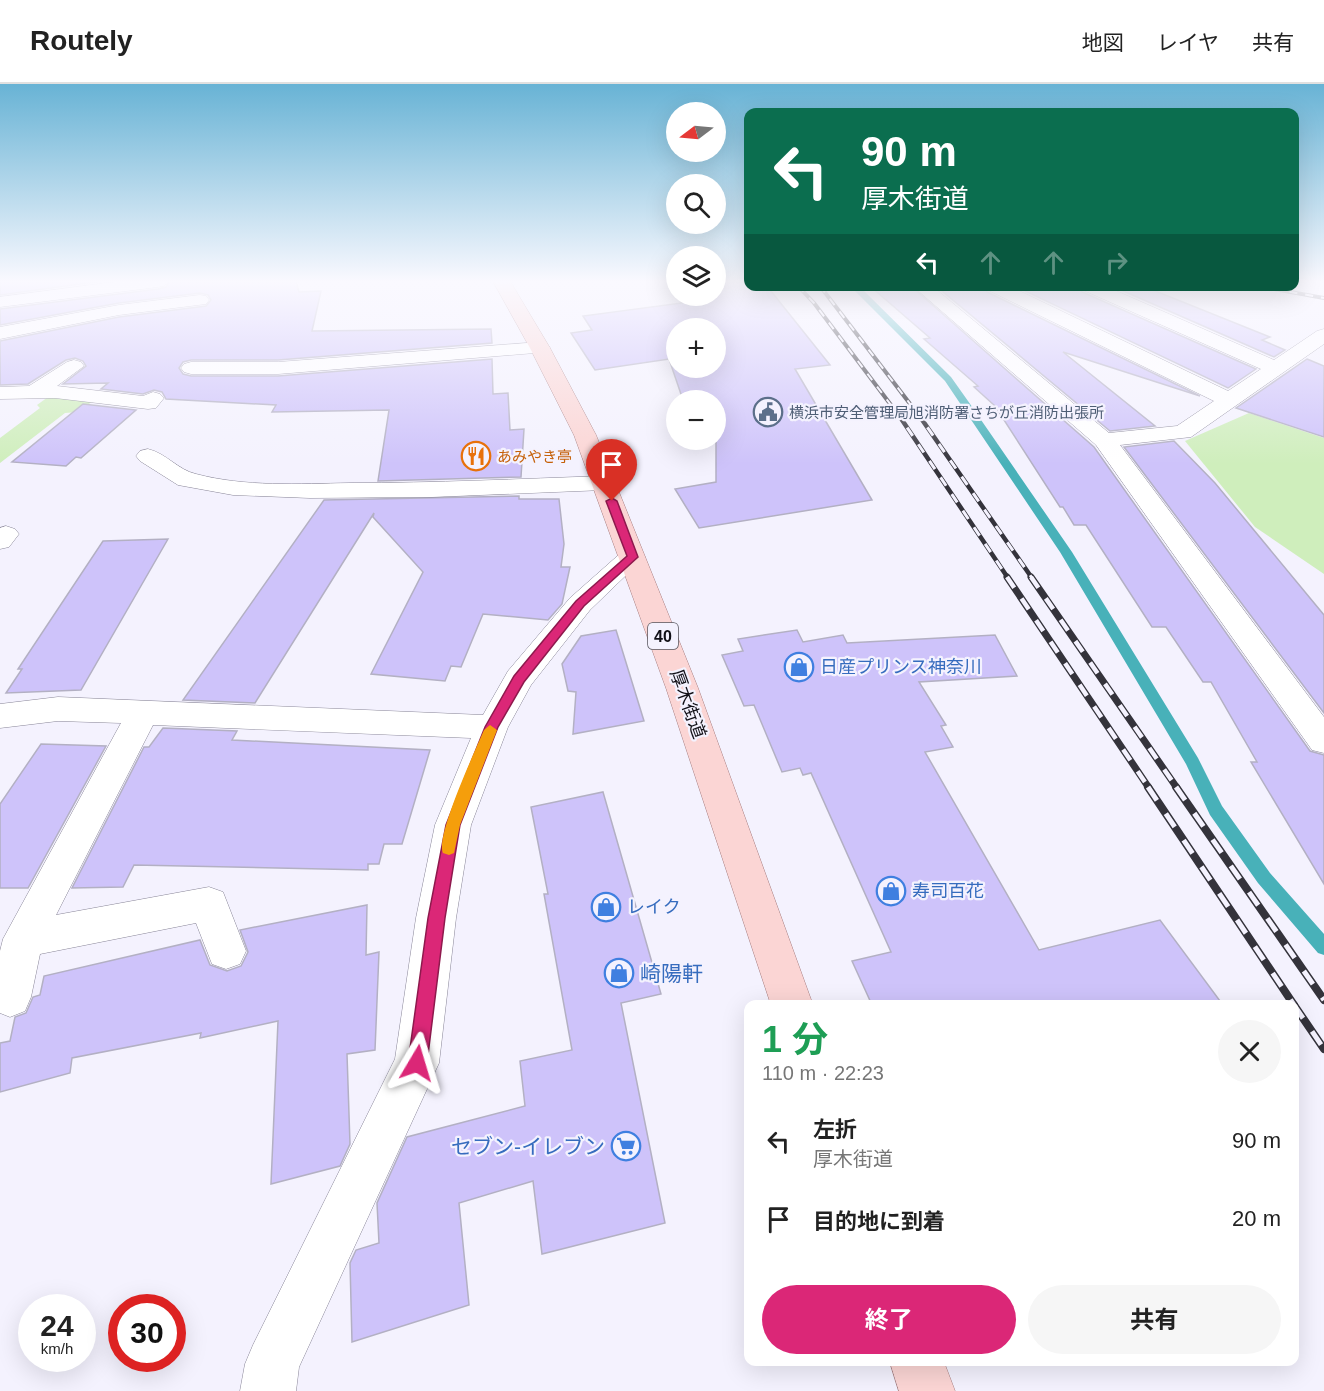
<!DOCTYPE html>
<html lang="ja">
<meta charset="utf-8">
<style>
body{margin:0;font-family:Helvetica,"Noto Sans JP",sans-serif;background:#f6f6f6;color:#222;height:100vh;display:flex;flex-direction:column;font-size:22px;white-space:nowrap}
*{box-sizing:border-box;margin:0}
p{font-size:20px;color:#767676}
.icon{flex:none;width:33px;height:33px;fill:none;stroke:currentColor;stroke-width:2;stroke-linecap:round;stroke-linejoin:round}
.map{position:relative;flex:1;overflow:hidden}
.sheet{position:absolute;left:744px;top:916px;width:555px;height:366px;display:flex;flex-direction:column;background:#fff;border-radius:12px;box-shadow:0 6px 24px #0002}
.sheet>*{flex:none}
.hud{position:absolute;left:744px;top:24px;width:555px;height:183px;border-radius:12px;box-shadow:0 6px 24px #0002;background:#0b6e4f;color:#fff;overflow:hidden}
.needle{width:39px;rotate:254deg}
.tools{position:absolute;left:666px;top:18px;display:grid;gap:12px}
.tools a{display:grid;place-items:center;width:60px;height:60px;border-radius:50%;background:#fff;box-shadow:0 6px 24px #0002;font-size:30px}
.speed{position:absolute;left:18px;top:1210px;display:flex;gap:12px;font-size:30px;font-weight:700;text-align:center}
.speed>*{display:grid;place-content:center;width:78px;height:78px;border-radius:50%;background:#fff;box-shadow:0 6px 24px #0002;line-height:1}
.speed small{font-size:15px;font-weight:400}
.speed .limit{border:9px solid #d22;background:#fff;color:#111}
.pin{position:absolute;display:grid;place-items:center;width:51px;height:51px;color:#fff;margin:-62px -26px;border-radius:50% 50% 50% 0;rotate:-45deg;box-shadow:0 0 6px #0007}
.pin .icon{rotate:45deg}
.me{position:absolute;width:66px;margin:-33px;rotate:7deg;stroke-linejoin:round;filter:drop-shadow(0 0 4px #0008)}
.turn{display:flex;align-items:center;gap:21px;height:126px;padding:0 18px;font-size:27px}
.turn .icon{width:78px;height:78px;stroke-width:2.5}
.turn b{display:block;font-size:42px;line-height:51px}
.lanes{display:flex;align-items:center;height:57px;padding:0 18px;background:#0003;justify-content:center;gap:30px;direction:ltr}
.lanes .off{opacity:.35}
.round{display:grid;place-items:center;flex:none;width:63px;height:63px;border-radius:32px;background:#f6f6f6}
.summary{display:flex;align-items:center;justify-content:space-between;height:102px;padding:0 18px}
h1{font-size:36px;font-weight:700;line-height:45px;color:#1e9e55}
.button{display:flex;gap:12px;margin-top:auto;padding:12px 18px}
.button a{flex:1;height:69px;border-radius:36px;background:#db2777;color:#fff;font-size:24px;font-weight:700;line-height:69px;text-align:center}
.button a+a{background:#f6f6f6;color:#222}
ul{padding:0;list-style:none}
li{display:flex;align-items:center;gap:18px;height:78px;padding:0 18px}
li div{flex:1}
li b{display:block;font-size:22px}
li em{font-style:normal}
header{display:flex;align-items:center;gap:36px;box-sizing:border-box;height:84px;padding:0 30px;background:#fff;border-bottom:2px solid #e0e0e0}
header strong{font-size:28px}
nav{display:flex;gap:33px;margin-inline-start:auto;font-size:21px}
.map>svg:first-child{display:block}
.green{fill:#cfeebc}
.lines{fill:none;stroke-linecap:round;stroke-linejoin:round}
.stream{fill:#48b1b9;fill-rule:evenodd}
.building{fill:#cec3fa;stroke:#b3b0c3;stroke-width:1.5;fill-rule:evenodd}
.minor-casing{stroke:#888597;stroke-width:1}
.major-casing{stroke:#a77e80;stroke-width:1}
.minor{fill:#fff;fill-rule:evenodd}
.major{fill:#fbd5d4;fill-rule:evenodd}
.rail-far3-casing{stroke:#34333b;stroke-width:4}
.rail-far2-casing{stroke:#34333b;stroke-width:4.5}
.rail-far1-casing{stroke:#34333b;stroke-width:7}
.rail-casing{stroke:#34333b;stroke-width:8}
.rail-far3{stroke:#f4f2fe;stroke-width:2;stroke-dasharray:8;stroke-linecap:butt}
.rail-far2{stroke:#f4f2fe;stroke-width:3;stroke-dasharray:10;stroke-linecap:butt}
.rail-far1{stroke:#f4f2fe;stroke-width:4.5;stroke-dasharray:13;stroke-linecap:butt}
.rail{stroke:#f4f2fe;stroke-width:5;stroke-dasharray:16;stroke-linecap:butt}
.route{fill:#db2777;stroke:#8e194d;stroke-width:1.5}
.slow{fill:#f59e0b}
.labels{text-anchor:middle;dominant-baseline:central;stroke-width:4.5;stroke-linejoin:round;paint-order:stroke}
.far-service-label{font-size:15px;fill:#4e5e75;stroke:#f4f2fe;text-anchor:start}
.far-food-label{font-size:15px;fill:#c56008;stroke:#f4f2fe;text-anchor:start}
.shield{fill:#f4f2fe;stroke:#55545c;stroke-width:1.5}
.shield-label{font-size:16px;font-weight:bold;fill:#111017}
.shop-label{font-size:18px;fill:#366cbe;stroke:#f4f2fe;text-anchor:start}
.street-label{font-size:18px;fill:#111017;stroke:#f4f2fe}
.near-shop-label{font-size:21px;fill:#366cbe;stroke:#f4f2fe;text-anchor:start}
</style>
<header>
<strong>Routely</strong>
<nav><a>地図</a><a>レイヤ</a><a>共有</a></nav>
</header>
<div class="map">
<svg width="1324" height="1307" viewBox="0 0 1324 1307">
<rect width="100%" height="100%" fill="#f4f2fe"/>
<g class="green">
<polygon points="48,313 93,317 78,328 65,329 0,379 0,354 40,324 37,321"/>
<polygon points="1249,329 1324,354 1324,490 1255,443 1185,357"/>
</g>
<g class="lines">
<polygon class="stream" points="850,202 859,202 951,293 968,317 1072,468 1198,674 1222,722 1270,789 1324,850 1324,871 1318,869 1258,799 1210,731 1186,680 1060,468 945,297"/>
</g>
<g class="building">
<polygon points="0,197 102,197 0,211"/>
<polygon points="169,197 296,197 299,208 321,207 312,247 491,245 492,259 278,276 191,276 183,278 179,284 183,290 191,292 278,292 492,275 493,310 508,309 510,346 524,345 521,393 378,397 389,326 272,328 276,321 166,315 162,308 154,306 143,310 101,305 108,299 63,300 86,282 83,277 75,274 66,276 28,300 0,301 0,257 119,233 206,222 211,216 208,211 200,209 119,219 0,241 0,225 158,205 166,203"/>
<path d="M 666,197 L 676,197 L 676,212 L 716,212 L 716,197 L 748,197 L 748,202 L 767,202 L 830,281 L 795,285 L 872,416 L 699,444 L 675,405 L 716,398 L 716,316 L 683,316 L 669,275 L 595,286 L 571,249 L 592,246 L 583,232 L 682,219 ZM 676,244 L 716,244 L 716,284 L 676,284 Z"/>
<polygon points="870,202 911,202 1094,363 1310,667 1324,671 1324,800 1251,678 1257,678 1211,598 1203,598 1166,543 1152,543 1086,441 1074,441 1063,423 1060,423 995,322 974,303 978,302 924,255 930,254"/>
<polygon points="936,202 984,202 987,208 1200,312 1063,268 1155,342 1110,347"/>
<polygon points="1015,202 1079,202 1082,208 1256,285 1228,304"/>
<polygon points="1112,202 1143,202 1270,253 1262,256 1285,266 1274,273"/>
<polygon points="1307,275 1324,282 1324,353 1236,324"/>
<polygon points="83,320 136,326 81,374 76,373 66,382 12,378"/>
<polygon points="1174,357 1215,399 1324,531 1324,629 1124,363"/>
<polygon points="519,412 519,415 559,415 564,460 561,483 570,483 562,520 548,536 483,530 461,583 451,582 445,597 371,590 423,488 373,433 374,429 255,619 183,616 324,416"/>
<polygon points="168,455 81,606 6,609 22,585 18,585 103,457"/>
<polygon points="616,546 644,637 573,650 576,608 568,607 562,580 581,552"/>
<polygon points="797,546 803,558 843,551 847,559 995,551 1017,592 919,598 946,641 941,642 953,663 925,668 1039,866 1160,836 1223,921 872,921 852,877 891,868 811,689 803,691 800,684 782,688 754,621 744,622 722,571 743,567 738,555"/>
<polygon points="163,644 237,647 232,656 430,666 402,760 384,760 379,780 368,780 368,786 134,781 123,803 72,804 144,663 149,663"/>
<polygon points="41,660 106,662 28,804 0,804 0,720"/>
<polygon points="603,708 661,910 621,919 665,1139 542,1170 533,1097 459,1119 469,1221 352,1258 350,1179 356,1166 379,1159 377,1119 407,1053 525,1022 520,977 572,966 544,810 548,810 531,723"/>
<polygon points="367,821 366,871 379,868 375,966 347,970 350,1060 340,1082 271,1100 278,937 200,954 201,949 72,974 70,989 0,1008 0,959 10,957 15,933 26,929 33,913 40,911 44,892 200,856 210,881 227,887 241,882 248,868 240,846"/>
</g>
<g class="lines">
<g class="minor-casing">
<g id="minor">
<polygon points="122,197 167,198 164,202 158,203 0,223 0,213"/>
<polygon points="913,202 932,202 1109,349 1177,342 1214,317 988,206 986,202 1009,202 1228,307 1261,285 1083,206 1081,202 1105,202 1274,276 1317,247 1324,245 1324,260 1191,353 1120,361 1324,633 1324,669 1312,666 1096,361"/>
<polygon points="200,211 206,212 209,216 206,220 119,231 0,255 0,243 119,221"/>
<polygon points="540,258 547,260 550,264 547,268 278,290 191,290 184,288 181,284 184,280 191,278 278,278"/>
<polygon points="74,276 81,278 84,282 57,302 143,312 153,308 160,310 164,314 156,324 148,325 55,314 0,315 0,303 29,302 67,278"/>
<path d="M 148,365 C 166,369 178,386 196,390 C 245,403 299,400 350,399 C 435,399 519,395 604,392 L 613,394 L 616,399 L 613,404 L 604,406 L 432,413 L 310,414 L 233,411 L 178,401 L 140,377 L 136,372 L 140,367 Z"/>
<polygon points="6,442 15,445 19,450 9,463 0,465 0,444"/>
<polygon points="632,465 641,467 645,473 590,526 531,601 508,643 471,741 456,834 439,979 299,1283 296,1307 240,1307 245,1280 253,1261 395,975 416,834 435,741 471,654 153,641 56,831 209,803 223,808 246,867 240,880 226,885 212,880 196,839 40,870 31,913 25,927 10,933 0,929 0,867 3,855 121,639 58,637 0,644 0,620 58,613 483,631 508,587 570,514 623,467"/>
</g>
</g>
<g class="major-casing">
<g id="major">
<polygon points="493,197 510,197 550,264 596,351 698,604 813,921 771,921 666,604 574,351 530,264"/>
<polygon points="890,1278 944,1278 955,1307 899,1307"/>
</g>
</g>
<use href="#minor" class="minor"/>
<use href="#major" class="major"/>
<g class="rail-far3-casing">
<g id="rail-far3">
<polyline points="798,202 814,219 897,329"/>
<polyline points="820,202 917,329"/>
<polyline points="1258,202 1324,214"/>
</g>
</g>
<g class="rail-far2-casing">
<g id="rail-far2">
<polyline points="896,327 1008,494"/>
<polyline points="916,327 1032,494"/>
</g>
</g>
<g class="rail-far1-casing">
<g id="rail-far1">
<polyline points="1007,493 1149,704"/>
<polyline points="1031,493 1177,704"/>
</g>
</g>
<g class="rail-casing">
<g id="rail">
<polyline points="1148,703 1294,921"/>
<polyline points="1176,703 1324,916"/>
<polyline points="1294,921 1324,965"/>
</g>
</g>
<use href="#rail-far3" class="rail-far3"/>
<use href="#rail-far2" class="rail-far2"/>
<use href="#rail-far1" class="rail-far1"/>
<use href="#rail" class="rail"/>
</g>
<linearGradient id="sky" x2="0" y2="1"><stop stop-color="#68b3d5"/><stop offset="0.52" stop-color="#faf9ff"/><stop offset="1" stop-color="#faf9ff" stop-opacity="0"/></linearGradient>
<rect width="1324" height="380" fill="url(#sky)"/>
<polygon class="route" points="612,414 617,417 638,473 584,522 524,598 498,643 460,741 445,834 427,979 424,985 417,988 411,985 408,979 428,834 446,741 485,643 514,592 576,517 627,472 606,417"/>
<path class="slow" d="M 490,641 L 497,646 L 460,741 L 454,769 L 449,771 L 443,769 C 435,753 475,667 484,646 Z"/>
<defs>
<g id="civic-ring" transform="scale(1.5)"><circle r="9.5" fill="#f4f2fe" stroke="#5c6f8a" stroke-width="1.5"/><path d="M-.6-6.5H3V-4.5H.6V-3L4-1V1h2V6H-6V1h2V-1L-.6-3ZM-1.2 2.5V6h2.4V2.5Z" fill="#5c6f8a"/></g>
<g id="restaurant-ring" transform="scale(1.5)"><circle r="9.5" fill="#f4f2fe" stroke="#e8710a" stroke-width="1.5"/><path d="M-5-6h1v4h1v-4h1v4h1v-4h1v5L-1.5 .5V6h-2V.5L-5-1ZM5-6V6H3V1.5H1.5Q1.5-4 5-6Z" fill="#e8710a"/></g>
<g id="shop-ring" transform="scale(1.5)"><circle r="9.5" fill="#f4f2fe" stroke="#3f7fe0" stroke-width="1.5"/><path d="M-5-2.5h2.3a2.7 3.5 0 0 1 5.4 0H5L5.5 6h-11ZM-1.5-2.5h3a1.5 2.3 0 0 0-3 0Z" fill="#3f7fe0"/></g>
<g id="supermarket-ring" transform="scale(1.5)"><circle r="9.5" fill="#f4f2fe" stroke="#3f7fe0" stroke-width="1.5"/><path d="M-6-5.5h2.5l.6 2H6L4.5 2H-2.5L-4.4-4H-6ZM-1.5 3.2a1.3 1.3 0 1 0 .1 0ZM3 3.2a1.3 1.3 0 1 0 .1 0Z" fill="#3f7fe0"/></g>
</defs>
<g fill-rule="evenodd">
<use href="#civic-ring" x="768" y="328"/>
<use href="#restaurant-ring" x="476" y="372"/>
<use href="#shop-ring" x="799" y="583"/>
<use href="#shop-ring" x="891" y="807"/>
<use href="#shop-ring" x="606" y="823"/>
<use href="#shop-ring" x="619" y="889"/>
<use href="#supermarket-ring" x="626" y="1062"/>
</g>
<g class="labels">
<g class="far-service-label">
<text x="789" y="328">横浜市安全管理局旭消防署さちが丘消防出張所</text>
</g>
<g class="far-food-label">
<text x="497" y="372">あみやき亭</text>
</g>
<rect class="shield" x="648" y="539" width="30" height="26" rx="4.5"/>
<g class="shield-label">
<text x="663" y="552">40</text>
</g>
<g class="shop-label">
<text x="820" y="583">日産プリンス神奈川</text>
<text x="912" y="807">寿司百花</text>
<text x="627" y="823">レイク</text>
</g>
<g class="street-label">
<text transform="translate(688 620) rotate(70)">厚木街道</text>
</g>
<g class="near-shop-label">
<text x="640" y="889">崎陽軒</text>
<text x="605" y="1062" text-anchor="end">セブン-イレブン</text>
</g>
</g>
</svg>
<div class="tools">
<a><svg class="needle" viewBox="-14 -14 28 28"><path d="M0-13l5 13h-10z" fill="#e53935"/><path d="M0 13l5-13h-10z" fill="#767676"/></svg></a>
<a><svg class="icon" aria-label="search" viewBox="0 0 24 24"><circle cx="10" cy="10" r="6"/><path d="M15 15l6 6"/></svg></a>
<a><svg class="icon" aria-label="layers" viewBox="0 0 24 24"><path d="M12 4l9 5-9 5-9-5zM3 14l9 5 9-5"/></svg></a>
<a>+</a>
<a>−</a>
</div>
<div class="speed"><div>24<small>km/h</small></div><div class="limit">30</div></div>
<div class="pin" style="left:612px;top:417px;background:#d93025"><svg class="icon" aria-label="arrive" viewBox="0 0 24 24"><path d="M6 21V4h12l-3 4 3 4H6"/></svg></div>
<svg class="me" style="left:417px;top:979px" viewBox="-20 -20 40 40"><path d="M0-17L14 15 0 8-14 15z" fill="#db2777" stroke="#fff" stroke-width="4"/></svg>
<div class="hud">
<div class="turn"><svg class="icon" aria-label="left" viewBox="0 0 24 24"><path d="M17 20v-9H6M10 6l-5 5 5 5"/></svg><div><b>90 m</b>厚木街道</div></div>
<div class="lanes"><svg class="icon" aria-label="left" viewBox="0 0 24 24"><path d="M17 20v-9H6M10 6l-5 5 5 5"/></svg><svg class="icon off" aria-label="ahead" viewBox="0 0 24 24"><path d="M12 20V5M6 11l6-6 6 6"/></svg><svg class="icon off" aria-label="ahead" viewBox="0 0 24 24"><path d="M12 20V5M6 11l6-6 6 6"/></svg><svg class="icon off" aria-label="right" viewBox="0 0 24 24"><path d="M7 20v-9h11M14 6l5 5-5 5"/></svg></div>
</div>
<section class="sheet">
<div class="summary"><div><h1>1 分</h1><p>110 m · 22:23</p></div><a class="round"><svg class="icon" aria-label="close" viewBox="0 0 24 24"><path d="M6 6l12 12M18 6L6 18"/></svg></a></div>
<ul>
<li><svg class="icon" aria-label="left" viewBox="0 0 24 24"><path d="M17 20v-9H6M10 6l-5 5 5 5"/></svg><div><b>左折</b><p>厚木街道</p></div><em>90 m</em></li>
<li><svg class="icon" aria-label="arrive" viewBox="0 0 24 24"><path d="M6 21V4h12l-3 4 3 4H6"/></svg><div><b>目的地に到着</b></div><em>20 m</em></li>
</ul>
<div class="button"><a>終了</a><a>共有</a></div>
</section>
</div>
